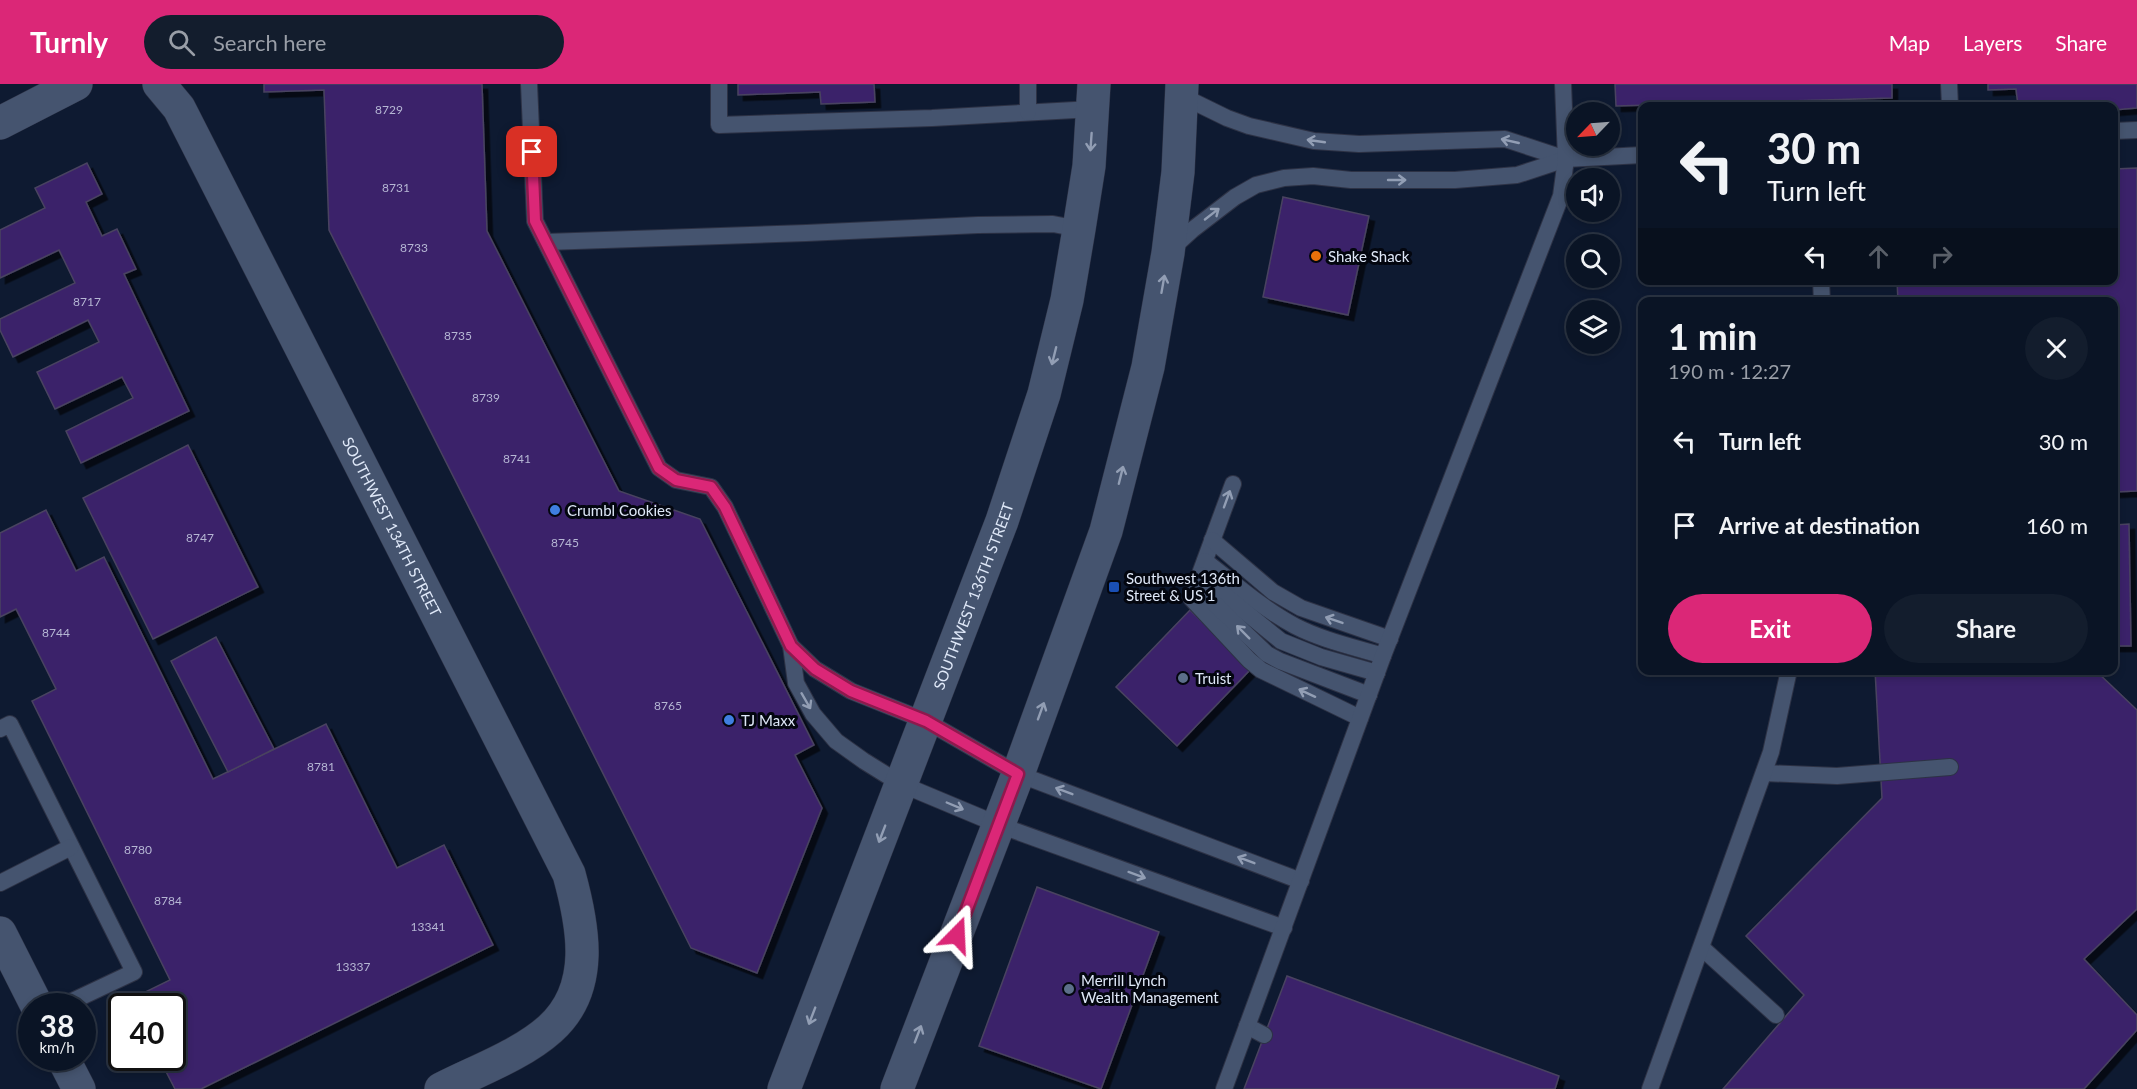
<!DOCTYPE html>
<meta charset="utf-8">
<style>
body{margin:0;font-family:Lato,sans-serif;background:#131d2d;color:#f1f3f6;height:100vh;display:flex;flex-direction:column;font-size:22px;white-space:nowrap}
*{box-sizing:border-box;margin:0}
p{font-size:20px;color:#999ea7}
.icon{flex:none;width:33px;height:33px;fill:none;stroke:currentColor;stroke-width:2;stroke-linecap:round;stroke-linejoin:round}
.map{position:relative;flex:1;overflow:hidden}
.panel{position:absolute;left:1638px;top:213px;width:480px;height:378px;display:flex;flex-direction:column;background:#0a1425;border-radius:12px;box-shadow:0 3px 9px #0003,0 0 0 2px #2a3342}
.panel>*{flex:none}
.guide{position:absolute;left:1638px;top:18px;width:480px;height:183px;border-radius:12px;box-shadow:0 3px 9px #0003,0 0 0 2px #2a3342;background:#0a1425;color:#f1f3f6;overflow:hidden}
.needle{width:39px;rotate:245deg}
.controls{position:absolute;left:1566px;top:18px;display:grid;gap:12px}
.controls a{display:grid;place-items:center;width:54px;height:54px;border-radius:50%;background:#0a1425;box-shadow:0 3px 9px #0003,0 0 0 2px #2a3342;font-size:30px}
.speed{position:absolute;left:18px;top:909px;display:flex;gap:12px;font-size:30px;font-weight:700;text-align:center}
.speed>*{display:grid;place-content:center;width:78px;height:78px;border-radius:50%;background:#0a1425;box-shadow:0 3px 9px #0003,0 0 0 2px #2a3342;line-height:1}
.speed small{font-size:15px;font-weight:400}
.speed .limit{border:3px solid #111;border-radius:9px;background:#fff;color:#111}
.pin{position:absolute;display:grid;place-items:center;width:51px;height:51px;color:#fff;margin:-26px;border-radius:12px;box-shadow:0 3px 9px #0006}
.me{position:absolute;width:66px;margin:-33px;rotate:21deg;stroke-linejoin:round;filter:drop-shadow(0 0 4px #0008)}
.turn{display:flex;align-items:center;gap:21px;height:126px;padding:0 30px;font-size:27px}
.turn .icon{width:78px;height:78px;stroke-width:2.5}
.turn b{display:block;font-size:42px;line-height:51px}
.lanes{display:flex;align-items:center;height:57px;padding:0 30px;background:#0003;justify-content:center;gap:30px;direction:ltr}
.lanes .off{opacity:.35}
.round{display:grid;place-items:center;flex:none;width:63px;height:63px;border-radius:32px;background:#131d2d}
.head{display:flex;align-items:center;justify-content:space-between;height:102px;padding:0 30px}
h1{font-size:36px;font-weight:700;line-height:45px}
.button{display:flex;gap:12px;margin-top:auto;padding:12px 30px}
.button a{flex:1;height:69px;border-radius:36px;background:#db2777;color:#fff;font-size:24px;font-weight:700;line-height:69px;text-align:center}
.button a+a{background:#131d2d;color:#f1f3f6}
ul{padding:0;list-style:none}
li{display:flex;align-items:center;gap:18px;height:84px;padding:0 30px}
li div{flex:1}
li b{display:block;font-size:22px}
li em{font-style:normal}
header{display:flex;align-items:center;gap:36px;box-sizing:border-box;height:84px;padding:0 30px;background:#db2777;color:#fff}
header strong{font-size:28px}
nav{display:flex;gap:33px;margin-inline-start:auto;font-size:21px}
.search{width:420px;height:54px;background:#131d2d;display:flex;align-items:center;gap:15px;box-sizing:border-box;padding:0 21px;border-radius:33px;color:#999ea7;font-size:22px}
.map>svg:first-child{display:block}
.building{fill:#3b236a;stroke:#494360;stroke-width:1.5;filter:url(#shadow)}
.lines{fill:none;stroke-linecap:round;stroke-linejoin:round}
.lane-casing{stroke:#2d3245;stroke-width:18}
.street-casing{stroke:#2d3245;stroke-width:34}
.secondary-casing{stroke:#2d3245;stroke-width:34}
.lane{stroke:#45546f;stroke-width:16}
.street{stroke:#45546f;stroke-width:33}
.secondary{stroke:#45546f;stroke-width:33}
.oneway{stroke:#929eb4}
.route-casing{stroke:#8e194d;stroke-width:15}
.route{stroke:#db2777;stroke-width:10}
.food-dot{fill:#e8710a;stroke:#03060f;stroke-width:2}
.shop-dot{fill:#3f7fe0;stroke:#03060f;stroke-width:2}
.transit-dot{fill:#1a4fb4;stroke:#03060f;stroke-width:2}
.service-dot{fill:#5c6f8a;stroke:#03060f;stroke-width:2}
.labels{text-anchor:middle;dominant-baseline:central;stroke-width:6;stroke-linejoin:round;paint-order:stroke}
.number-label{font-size:12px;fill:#b6b7d4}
.poi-label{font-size:15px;fill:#dfe8f8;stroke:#03060f;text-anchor:start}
.street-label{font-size:15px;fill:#dfe8f8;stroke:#03060f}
</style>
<header>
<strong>Turnly</strong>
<div class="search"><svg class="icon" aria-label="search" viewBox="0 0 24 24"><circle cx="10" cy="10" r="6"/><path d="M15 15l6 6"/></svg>Search here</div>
<nav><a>Map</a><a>Layers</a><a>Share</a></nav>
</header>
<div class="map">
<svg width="2137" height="1005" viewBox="0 0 2137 1005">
<defs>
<filter id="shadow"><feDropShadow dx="5.5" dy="5.5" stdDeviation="0" flood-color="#0009"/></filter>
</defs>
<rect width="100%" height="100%" fill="#0e1a31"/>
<g class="building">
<polygon points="264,0 482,0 487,147 619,407 700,435 814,661 795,671 822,724 757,889 691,864 329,146 324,6 264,8"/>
<polygon points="738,0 874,0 875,18 821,20 820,8 738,11"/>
<polygon points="1615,0 1892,0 1892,14 1616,22"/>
<polygon points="1988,0 2137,0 2137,24 2114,26 2114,22 2018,22 2016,5 1988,6"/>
<polygon points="87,79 102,110 86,118 102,152 117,145 136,185 124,190 189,327 81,379 66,347 133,314 122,293 55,325 37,288 99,258 88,236 13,273 0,246 0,235 75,199 59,166 0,194 0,146 45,124 35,104"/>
<polygon points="2137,84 2137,407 2114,408 2114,218 1898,218 1897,196 2114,196 2114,85"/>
<polygon points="1283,113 1369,132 1348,231 1263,213"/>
<polygon points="188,361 258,503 153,555 83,414"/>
<polygon points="46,426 76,487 104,473 213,695 326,640 397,784 444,761 493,861 201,1005 175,1005 159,974 172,974 172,922 134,922 131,915 170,896 32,617 56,605 16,525 0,533 0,449"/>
<polygon points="2129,440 2131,562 2114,562 2114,441"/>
<polygon points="1190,526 1251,585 1177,662 1116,603"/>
<polygon points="216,553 274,665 228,688 171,577"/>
<polygon points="1875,586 2095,586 2137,626 2137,825 2084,875 2137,931 2137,946 2084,1005 1723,1005 1804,911 1746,852 1882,714"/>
<polygon points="1037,803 1159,848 1101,1005 979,962"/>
<polygon points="1287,892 1559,992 1555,1005 1244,1005"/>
</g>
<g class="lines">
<g class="lane-casing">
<g id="lane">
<polyline points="529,0 535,137 659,384 676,396 711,403 725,423 791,562 796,599 813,630 836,657 864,677 901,700 999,741 1284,844"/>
<polyline points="719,0 719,41 932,34 1093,25"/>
<polyline points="1028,0 1028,28"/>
<polyline points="1949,0 1950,22"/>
<polyline points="1182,12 1227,34 1249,42 1314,57 1359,60 1505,55 1566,75"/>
<polyline points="2114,47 2137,46"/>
<polyline points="546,158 806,149 978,141 1053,140 1079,145"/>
<polyline points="1171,165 1192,146 1235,113 1256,101 1284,94 1313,92 1351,96 1455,96 1517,91 1566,75 1642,71"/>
<polyline points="1821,196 1822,218"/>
<polyline points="1233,400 1191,514 1249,576 1261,586 1360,634"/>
<polyline points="1212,456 1273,508 1301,524 1390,555"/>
<path d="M 1205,477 C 1234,499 1263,525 1295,542 C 1322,556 1354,563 1383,572"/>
<polyline points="1200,491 1281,557 1321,573 1377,589"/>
<polyline points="1196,502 1267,570 1280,577 1369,611"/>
<polyline points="791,562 815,585 851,607 926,637 1018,690 1301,797"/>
<polyline points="0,645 10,640 134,888 62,922"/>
<polyline points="1764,689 1837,692 1950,683"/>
<polyline points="0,799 71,763"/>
<polyline points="1702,864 1776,931"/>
<polyline points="1247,942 1264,951"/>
<polyline points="1224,1005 1383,572 1561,112 1566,75 1563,0"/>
<polyline points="1650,1005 1771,668 1789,586"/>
</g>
</g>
<g class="street-casing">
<g id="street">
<path id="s1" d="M 159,0 L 179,24 L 569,790 C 583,841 596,904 550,945 C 521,971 476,987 441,1005"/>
<polyline points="0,39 76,0"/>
<polyline points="0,849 37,922"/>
<polyline points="63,974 79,1005"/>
</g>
</g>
<g class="secondary-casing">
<g id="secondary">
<path id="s2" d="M 784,1005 L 1002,437 L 1044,310 L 1067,216 L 1079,145 L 1089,82 L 1094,0"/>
<polyline points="897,1005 1018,690 1106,447 1148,283 1168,169 1178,88 1182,0"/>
</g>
</g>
<use href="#lane" class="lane"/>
<use href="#street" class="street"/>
<use href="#secondary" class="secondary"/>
</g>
<defs><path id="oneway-shaft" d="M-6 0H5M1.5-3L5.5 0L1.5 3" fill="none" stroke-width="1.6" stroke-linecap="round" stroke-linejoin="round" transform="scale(1.5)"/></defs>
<g class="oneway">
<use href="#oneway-shaft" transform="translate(1316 57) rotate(-172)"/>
<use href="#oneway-shaft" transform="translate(1510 57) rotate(-167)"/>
<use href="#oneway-shaft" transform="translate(1091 58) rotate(94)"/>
<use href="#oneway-shaft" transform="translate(1397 96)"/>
<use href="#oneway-shaft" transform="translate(1212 130) rotate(-38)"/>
<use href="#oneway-shaft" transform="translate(1163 200) rotate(-80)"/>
<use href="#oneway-shaft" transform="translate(1054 272) rotate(104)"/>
<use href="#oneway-shaft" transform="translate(1121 391) rotate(-76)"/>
<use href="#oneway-shaft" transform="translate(1227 415) rotate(-70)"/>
<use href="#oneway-shaft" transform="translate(1334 536) rotate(-161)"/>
<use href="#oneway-shaft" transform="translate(1243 548) rotate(-135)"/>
<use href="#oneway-shaft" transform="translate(1307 609) rotate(-155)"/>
<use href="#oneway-shaft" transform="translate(806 617) rotate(60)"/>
<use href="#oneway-shaft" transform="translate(1041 627) rotate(-70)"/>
<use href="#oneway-shaft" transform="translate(1064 707) rotate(-159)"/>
<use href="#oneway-shaft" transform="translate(955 722) rotate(23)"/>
<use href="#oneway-shaft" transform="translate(882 750) rotate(111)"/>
<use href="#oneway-shaft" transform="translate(1246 776) rotate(-159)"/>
<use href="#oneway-shaft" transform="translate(1137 791) rotate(20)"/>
<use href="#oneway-shaft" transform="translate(812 932) rotate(111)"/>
<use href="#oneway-shaft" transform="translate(918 950) rotate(-69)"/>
</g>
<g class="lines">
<g class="route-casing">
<polyline id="route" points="532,68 535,137 659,384 676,396 711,403 725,423 791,562 815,585 851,607 926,637 1018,690 957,851"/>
</g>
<use href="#route" class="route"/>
</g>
<circle class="food-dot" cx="1316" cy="172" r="6"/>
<g class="shop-dot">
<circle cx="555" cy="426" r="6"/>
<circle cx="729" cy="636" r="6"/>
</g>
<rect class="transit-dot" x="1108" y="497" width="12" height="12" rx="3"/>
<g class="service-dot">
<circle cx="1183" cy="594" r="6"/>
<circle cx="1069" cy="905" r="6"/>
</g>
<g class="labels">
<g class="number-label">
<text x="389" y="25">8729</text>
<text x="396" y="103">8731</text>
<text x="414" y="163">8733</text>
<text x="87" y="217">8717</text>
<text x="458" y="251">8735</text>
<text x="486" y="313">8739</text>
<text x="517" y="374">8741</text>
<text x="200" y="453">8747</text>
<text x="565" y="458">8745</text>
<text x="56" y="548">8744</text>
<text x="668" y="621">8765</text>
<text x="321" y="682">8781</text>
<text x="138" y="765">8780</text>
<text x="168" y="816">8784</text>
<text x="428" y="842">13341</text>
<text x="353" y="882">13337</text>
</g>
<g class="poi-label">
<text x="1328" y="172">Shake Shack</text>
<text x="567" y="426">Crumbl Cookies</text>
<text x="1126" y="494">Southwest 136th<tspan x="1126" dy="17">Street &amp; US 1</tspan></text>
<text x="1195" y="594">Truist</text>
<text x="741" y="636">TJ Maxx</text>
<text x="1081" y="896">Merrill Lynch<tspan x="1081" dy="17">Wealth Management</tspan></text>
</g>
<g class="street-label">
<text stroke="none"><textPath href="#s1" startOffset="501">SOUTHWEST 134TH STREET</textPath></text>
<text stroke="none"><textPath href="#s2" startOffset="528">SOUTHWEST 136TH STREET</textPath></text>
</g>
</g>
</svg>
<div class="controls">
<a><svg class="needle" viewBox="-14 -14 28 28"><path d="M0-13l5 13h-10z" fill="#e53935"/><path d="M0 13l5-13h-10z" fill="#999ea7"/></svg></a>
<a><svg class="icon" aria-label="sound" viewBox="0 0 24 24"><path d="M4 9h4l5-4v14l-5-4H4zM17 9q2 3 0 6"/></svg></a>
<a><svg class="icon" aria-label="search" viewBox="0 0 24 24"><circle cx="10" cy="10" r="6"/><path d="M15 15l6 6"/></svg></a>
<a><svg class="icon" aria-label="layers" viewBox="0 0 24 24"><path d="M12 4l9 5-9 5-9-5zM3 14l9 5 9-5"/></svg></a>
</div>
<div class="speed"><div>38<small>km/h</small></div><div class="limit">40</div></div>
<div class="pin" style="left:532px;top:68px;background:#d93025"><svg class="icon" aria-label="arrive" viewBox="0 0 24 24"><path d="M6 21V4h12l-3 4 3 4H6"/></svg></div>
<svg class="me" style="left:957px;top:851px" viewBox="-20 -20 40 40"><path d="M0-17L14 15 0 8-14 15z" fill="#db2777" stroke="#fff" stroke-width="4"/></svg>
<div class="guide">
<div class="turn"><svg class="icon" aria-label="left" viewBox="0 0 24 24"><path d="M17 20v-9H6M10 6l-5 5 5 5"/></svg><div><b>30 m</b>Turn left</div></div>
<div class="lanes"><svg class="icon" aria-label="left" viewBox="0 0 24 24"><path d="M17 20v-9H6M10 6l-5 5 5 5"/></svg><svg class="icon off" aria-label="ahead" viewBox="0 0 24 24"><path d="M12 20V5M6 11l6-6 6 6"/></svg><svg class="icon off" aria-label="right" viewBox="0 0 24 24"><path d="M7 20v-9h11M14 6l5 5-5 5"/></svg></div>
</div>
<section class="panel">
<div class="head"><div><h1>1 min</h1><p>190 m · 12:27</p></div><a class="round"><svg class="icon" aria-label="close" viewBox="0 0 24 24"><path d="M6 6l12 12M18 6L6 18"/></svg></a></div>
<ul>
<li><svg class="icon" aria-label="left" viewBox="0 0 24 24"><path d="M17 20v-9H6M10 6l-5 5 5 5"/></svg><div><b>Turn left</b></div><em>30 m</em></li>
<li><svg class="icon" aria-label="arrive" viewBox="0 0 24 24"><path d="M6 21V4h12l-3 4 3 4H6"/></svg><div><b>Arrive at destination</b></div><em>160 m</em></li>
</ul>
<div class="button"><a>Exit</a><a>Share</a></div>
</section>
</div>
